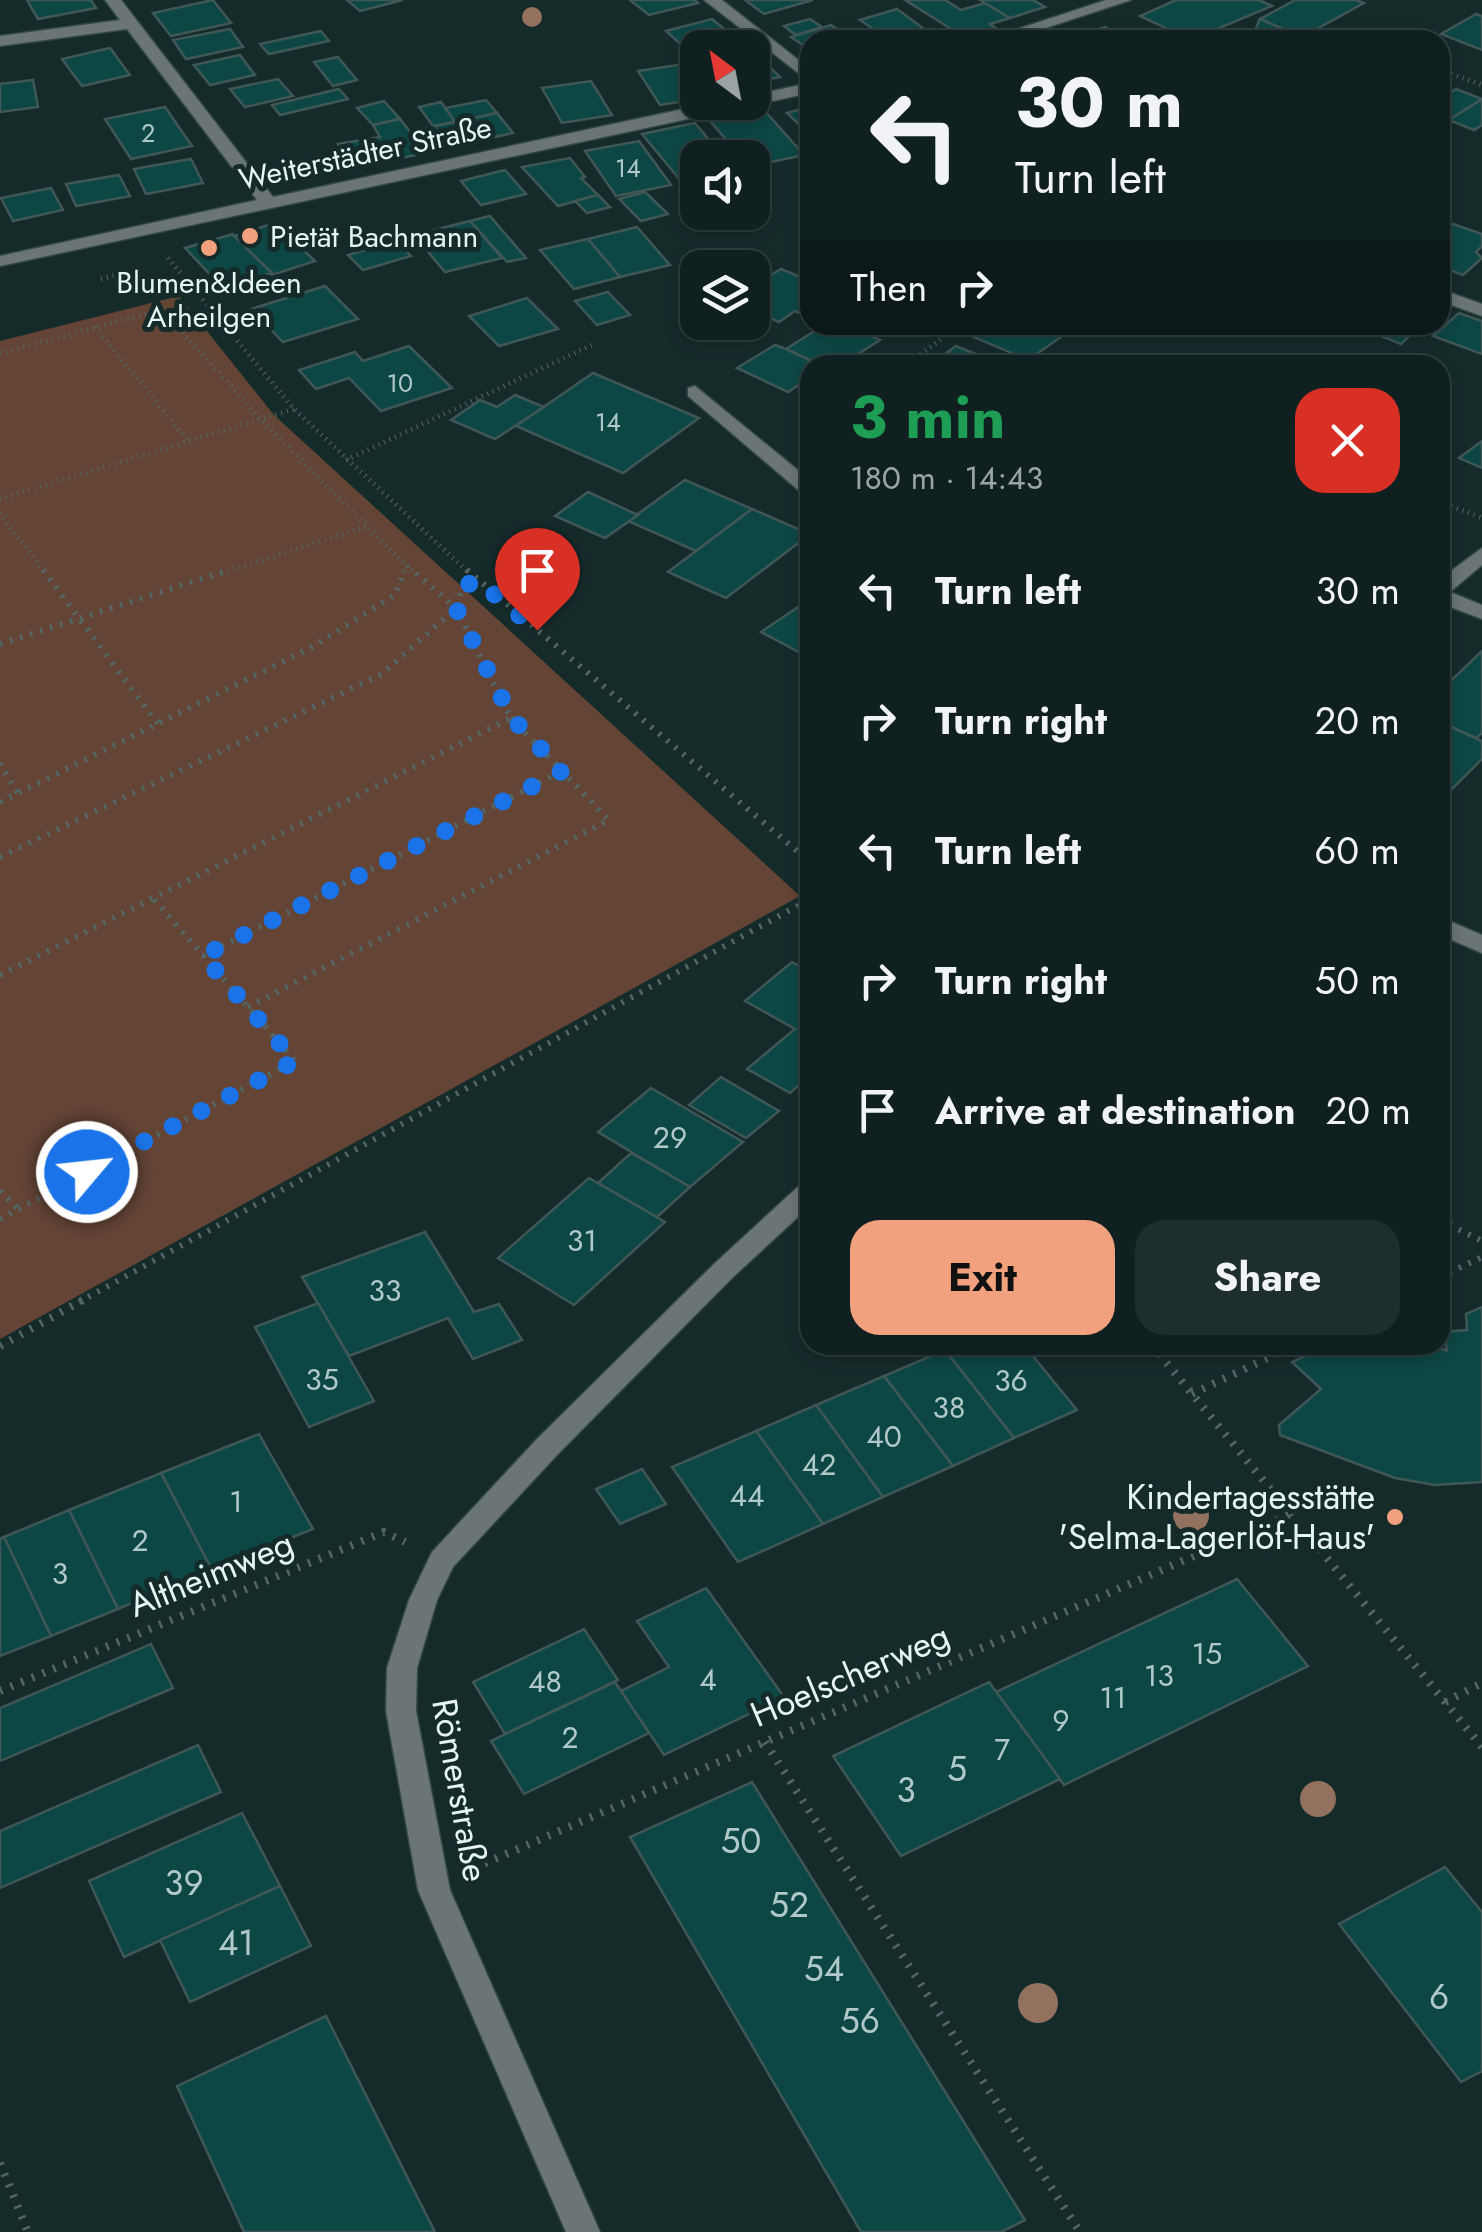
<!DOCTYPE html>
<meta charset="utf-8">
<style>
body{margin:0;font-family:Jost,sans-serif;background:#1e2d2d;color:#f1f3f6;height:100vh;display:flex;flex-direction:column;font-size:38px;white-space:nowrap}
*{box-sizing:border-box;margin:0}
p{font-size:32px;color:#9ca3a5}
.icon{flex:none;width:55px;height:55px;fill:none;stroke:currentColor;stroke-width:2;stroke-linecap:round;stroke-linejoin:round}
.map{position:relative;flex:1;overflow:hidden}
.side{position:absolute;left:800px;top:355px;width:650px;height:1000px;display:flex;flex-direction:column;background:#102020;border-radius:30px;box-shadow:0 5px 15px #0003,0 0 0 2px #303e3e}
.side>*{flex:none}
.banner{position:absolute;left:800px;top:30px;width:650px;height:305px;border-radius:30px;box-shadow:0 5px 15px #0003,0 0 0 2px #303e3e;background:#102020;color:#f1f3f6;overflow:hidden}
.needle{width:65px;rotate:328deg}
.controls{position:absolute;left:680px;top:30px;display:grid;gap:20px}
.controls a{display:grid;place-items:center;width:90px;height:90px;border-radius:20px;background:#102020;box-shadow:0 5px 15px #0003,0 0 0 2px #303e3e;font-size:50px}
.pin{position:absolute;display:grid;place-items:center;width:85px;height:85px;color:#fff;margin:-102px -42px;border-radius:50% 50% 50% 0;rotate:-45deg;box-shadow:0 0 10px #0007}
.pin .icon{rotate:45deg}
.me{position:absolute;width:110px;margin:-55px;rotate:62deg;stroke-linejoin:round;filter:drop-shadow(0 0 8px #0008)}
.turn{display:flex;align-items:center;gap:35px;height:210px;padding:0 50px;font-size:45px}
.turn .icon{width:130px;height:130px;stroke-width:2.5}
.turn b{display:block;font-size:70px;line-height:85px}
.then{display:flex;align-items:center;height:95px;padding:0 50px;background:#0003;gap:20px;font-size:38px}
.round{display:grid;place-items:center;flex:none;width:105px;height:105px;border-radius:30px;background:#1e2d2d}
.head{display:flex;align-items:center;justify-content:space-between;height:170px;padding:0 50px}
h1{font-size:60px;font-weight:700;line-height:75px;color:#1e9e55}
.button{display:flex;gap:20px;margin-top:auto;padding:20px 50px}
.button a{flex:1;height:115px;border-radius:30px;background:#f1a17d;color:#111;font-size:40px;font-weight:700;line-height:115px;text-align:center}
.button a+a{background:#1e2d2d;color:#f1f3f6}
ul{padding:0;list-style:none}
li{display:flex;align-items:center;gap:30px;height:130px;padding:0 50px}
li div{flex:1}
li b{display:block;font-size:38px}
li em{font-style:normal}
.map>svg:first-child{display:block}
.green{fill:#634435}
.building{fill:#0d4745;stroke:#3f5755;stroke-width:2.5}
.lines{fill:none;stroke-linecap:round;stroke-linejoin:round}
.minor-casing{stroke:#324746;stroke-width:3}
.path-far2{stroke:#546766;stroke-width:5;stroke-dasharray:1 5;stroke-linecap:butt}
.path-far1{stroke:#546766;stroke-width:6;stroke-dasharray:2.5 8;stroke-linecap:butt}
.path{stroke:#546766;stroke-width:8;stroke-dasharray:2.5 9;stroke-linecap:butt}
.minor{fill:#6b7575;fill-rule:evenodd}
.tree{fill:#92725f}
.route{stroke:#1a73e8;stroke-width:18;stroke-dasharray:0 32.4}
.poi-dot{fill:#f1a17d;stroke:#152b2a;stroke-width:4}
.labels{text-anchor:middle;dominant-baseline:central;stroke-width:10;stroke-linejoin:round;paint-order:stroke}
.far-number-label{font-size:25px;fill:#b0c9c8}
.far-street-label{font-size:30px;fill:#e6f4f3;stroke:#152b2a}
.far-poi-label{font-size:30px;fill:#e6f4f3;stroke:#152b2a;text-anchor:start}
.number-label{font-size:30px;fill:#b0c9c8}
.poi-label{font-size:35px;fill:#e6f4f3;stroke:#152b2a;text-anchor:end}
.street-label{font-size:35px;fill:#e6f4f3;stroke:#152b2a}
.near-number-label{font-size:35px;fill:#b0c9c8}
</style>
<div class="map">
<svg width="1482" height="2232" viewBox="0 0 1482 2232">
<rect width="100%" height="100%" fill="#152b2a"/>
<polygon class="green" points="179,296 274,415 800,896 0,1339 0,341"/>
<g class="building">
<polygon points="27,0 91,0 96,8 38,19"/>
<polygon points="213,0 231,23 171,36 153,13"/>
<polygon points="347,0 403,0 360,11"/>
<polygon points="630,0 695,0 698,3 649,15"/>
<polygon points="745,0 813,0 764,14"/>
<polygon points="905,0 945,0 961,10 985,3 1010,18 990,24 997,29 964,37"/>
<polygon points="980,0 1033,0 1045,7 1010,18"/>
<polygon points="1176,0 1259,0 1272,6 1191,40 1140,16"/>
<polygon points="1295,0 1356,0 1364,3 1302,37 1260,19"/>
<polygon points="897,9 939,40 889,40 860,20"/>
<polygon points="1476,14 1482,16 1482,50 1441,34"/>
<polygon points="712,19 734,37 687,50 666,31"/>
<polygon points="810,19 822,27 796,35 784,26"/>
<polygon points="1260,19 1302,37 1271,32 1253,35"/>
<polygon points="831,25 853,40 810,40 810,50 791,37"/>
<polygon points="1105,27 1126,40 1070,39"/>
<polygon points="230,29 243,47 186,59 173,40"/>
<polygon points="321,31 329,41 269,54 260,44"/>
<polygon points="1271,32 1293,40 1249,40 1253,35"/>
<polygon points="110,48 130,75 82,86 62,59"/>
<polygon points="755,52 780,77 752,83"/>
<polygon points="240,55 255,75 210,85 194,65"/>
<polygon points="338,57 357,80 333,86 314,62"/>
<polygon points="684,64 698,83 698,99 660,105 638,71"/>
<polygon points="278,79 293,96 245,107 230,89"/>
<polygon points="33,80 38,107 0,112 0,84"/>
<polygon points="591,81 612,115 562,123 542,88"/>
<polygon points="339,89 348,99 280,115 272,105"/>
<polygon points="1456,89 1482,99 1449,120 1440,116 1440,99"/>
<polygon points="1482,99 1482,125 1474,130 1449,120"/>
<polygon points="486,100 497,113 455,122 445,108"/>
<polygon points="384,101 400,119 373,125 357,108"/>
<polygon points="441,102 455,122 433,126 419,107"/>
<polygon points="165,107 192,146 131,159 105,119"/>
<polygon points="810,107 810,135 787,113"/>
<polygon points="764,110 804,155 752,166 752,158 742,158 710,121"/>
<polygon points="497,113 513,133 470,142 455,122"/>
<polygon points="400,119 427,153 352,167 338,144 380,137 373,125"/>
<polygon points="455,122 470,142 432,150 416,130"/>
<polygon points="695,123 724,158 698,158 698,178 681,181 642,134"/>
<polygon points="639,141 671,185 616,196 585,151"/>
<polygon points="570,158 585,177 581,178 598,195 558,206 522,167"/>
<polygon points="191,159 203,183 146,194 134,169"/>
<polygon points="505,170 526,194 481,205 461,181"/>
<polygon points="119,175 130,196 76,206 66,184"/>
<polygon points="51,188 63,210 13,221 1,198"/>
<polygon points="645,192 668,214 641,221 619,199"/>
<polygon points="598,195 610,207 587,213 575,201"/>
<polygon points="490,216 526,258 507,262 470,221"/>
<polygon points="470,221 502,258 445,272 414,235"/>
<polygon points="275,223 315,261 272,275 234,236"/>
<polygon points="1453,224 1482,234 1482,246 1476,252 1482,258 1463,275 1440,266 1440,235"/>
<polygon points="637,227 670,265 620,277 588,239"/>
<polygon points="233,234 234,236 272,273 223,288 185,248"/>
<polygon points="588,239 620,277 574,289 540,250"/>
<polygon points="396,241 411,256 363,270 348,255"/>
<polygon points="781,269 810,281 809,317 795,311 779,322 752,310 752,287"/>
<polygon points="325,286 358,319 283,342 251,309"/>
<polygon points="608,292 630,315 597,325 575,301"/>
<polygon points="527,298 558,329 499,346 469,316"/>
<polygon points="1459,313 1482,321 1482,354 1433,336"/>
<polygon points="824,325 847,325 880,340 841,365 820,365 786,349"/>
<polygon points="984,325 1078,325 1028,360 969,335"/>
<polygon points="1354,325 1421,325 1401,344"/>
<polygon points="775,345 786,349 820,365 810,365 810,377 788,392 737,368"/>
<polygon points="409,346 452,388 381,411 349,378 316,389 299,370 355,352 363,361"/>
<polygon points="956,346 1003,365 930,365"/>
<polygon points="593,373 699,418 623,473 516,426"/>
<polygon points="515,395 544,407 495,439 451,420 480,400 497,407"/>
<polygon points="1482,441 1482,468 1459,458"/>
<polygon points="685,480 752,509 696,551 628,521"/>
<polygon points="588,492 638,515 605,538 555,516"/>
<polygon points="752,509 810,534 726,598 668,572"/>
<polygon points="810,599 810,658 761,632"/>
<polygon points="1482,651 1482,733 1476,738 1440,722 1440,691"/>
<polygon points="1440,722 1482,741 1482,759 1451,790 1440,785"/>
<polygon points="792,962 810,972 810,1076 790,1093 747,1069 795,1029 745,1001"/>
<polygon points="721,1077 779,1111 746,1138 689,1105"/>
<polygon points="651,1088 743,1142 690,1187 598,1132"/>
<polygon points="631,1153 690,1187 657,1217 598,1183"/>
<polygon points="589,1178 665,1222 574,1305 498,1258"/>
<polygon points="425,1232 474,1312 499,1304 522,1340 473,1359 448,1318 349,1356 302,1277"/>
<polygon points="318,1303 374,1401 309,1427 255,1327"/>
<polygon points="1482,1307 1482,1482 1435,1485 1395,1478 1280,1435 1279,1425 1321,1389 1292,1362 1328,1345 1432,1345 1447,1351 1443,1332 1467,1330 1466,1314"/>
<polygon points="956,1345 1024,1345 1077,1410 1014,1438 945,1350"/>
<polygon points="945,1350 1014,1438 953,1466 884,1376"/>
<polygon points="884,1376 953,1466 883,1497 816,1405"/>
<polygon points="816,1405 883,1497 823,1524 756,1431"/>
<polygon points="756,1431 823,1524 738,1562 672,1467"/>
<polygon points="259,1434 313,1529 212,1570 161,1473"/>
<polygon points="642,1469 666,1504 620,1524 596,1489"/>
<polygon points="161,1473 212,1570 118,1609 69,1510"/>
<polygon points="69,1510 118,1609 51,1636 4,1537"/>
<polygon points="4,1537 51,1636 0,1656 0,1539"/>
<polygon points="1237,1579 1308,1666 1064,1785 996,1692"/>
<polygon points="706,1588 784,1697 664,1755 621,1691 669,1667 637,1621"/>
<polygon points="584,1629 618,1680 505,1734 473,1682"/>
<polygon points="151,1644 173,1688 0,1761 0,1708"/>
<polygon points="615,1682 649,1733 524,1794 491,1741"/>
<polygon points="989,1682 1060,1779 901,1856 833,1756"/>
<polygon points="198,1745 221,1792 0,1888 0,1831"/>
<polygon points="752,1782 1025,2220 1001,2232 861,2232 630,1837"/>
<polygon points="242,1813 280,1886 124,1957 89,1881"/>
<polygon points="1445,1867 1482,1912 1482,2071 1461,2082 1339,1924"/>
<polygon points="280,1886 311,1946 190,2002 160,1940"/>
<polygon points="326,2016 435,2232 244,2232 177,2086"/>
</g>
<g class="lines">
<g class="minor-casing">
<g id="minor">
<polygon points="105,0 121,0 273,197 716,102 752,102 752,95 810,83 810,93 0,266 0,256 257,200 127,29 0,46 0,36 120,20"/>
<polygon points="704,0 722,0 810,69 810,82"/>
<polygon points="1106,0 1131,0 1009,40 984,40"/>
<polygon points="1440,289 1482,304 1482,316 1440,301"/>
<polygon points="695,386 810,480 810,496 803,494 688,396 688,388"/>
<polygon points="1482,548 1482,565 1450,592 1482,605 1482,619 1440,603 1440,579"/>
<polygon points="1440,917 1482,935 1482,953 1440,935"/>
<polygon points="810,1182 810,1206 732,1278 557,1455 453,1567 437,1600 417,1668 416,1711 450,1890 600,2232 566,2232 418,1890 386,1711 387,1668 409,1600 432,1552 537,1439 714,1264 801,1184"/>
</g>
</g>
<g class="path-far2">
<polyline points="1440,70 1482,85"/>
<polyline points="168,258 294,409 469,573"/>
<polyline points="101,279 124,273"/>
<polyline points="95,327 188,441"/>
<polyline points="0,353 162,310 261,419 407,566 404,573"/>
<polyline points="906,365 944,337"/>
<polyline points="346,460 594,344"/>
<polyline points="0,499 294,409"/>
<polyline points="1440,502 1482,518"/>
<polyline points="0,513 45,573"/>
<polyline points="407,566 415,573"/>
<polyline points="222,573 368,526"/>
</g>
<g class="path-far1">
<polyline points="43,570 158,724"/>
<polyline points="467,570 810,862"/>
<polyline points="0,644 229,570"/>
<polyline points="0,763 18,794"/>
<polyline points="0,802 312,647 395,595 405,570"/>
<polyline points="0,857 382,674 456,608 462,589 476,579"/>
<polyline points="203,956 562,771"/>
<polyline points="0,975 511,718 456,608 412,570"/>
<polyline points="248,1007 609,820 511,718"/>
<polyline points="0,1191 18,1209"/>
<polyline points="0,1219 295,1061 152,897"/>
<polyline points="1440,1220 1482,1241"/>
<polyline points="1440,1277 1482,1257"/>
<polyline points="79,1302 810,899"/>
</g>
<g class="path">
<polyline points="1152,1345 1482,1747"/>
<polyline points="0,1346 83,1300"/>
<polyline points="1192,1394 1295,1345"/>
<polyline points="0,1691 384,1532 405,1542"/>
<polyline points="1445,1702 1482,1683"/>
<polyline points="765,1742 1080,2232"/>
<polyline points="474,1868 1291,1514"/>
<polyline points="0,2163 28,2232"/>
</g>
<use href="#minor" class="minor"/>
</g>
<g class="tree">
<circle cx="532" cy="17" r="10"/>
<circle cx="1191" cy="1515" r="18"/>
<circle cx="1318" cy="1799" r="18"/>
<circle cx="1038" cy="2003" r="20"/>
</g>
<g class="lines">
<polyline class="route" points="87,1172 295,1061 203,956 562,771 512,718 456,608 462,589 476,579 537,630"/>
</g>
<g class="poi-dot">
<circle cx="250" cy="236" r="10"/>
<circle cx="209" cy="248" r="10"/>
<circle cx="1395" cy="1517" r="10"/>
</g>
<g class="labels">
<g class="far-number-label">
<text x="148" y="133">2</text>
<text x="628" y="168">14</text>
<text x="400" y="383">10</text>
<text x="608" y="422">14</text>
</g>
<g class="far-street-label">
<text transform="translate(365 153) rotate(-12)">Weiterstädter Straße</text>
</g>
<g class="far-poi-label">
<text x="270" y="236">Pietät Bachmann</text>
<text x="209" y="282" text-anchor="middle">Blumen&amp;Ideen<tspan x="209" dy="34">Arheilgen</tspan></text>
</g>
<g class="number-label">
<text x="670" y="1137">29</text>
<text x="582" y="1240">31</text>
<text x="385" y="1290">33</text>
<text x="322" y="1379">35</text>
<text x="1011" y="1380">36</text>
<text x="949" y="1407">38</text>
<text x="884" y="1436">40</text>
<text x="819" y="1464">42</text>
<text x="747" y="1495">44</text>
<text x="236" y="1501">1</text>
<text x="140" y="1540">2</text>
<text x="60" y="1573">3</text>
<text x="1207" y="1653">15</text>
<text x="1159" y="1675">13</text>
<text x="708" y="1679">4</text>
<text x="545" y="1681">48</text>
<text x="1113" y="1697">11</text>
<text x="1061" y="1720">9</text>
<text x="570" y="1737">2</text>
<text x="1002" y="1749">7</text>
</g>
<g class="poi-label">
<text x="1375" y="1497">Kindertagesstätte<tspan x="1375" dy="40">'Selma-Lagerlöf-Haus'</tspan></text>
</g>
<g class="street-label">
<text transform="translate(211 1574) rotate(-22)">Altheimweg</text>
<text transform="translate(850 1675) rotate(-23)">Hoelscherweg</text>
<text transform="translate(460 1790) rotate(80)">Römerstraße</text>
</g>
<g class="near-number-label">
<text x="957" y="1769">5</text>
<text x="906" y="1790">3</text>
<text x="741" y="1841">50</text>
<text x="184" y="1883">39</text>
<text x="789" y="1905">52</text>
<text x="236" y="1943">41</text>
<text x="824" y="1969">54</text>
<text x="1439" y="1997">6</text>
<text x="860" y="2021">56</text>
</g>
</g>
</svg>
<div class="controls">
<a><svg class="needle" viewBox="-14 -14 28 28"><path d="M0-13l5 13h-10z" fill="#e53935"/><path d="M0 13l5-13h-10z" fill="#9ca3a5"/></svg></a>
<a><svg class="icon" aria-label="sound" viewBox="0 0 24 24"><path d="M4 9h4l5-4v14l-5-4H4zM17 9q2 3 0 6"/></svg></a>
<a><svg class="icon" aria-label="layers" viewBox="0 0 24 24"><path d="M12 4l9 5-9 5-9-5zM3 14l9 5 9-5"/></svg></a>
</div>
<div class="pin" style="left:537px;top:630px;background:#d93025"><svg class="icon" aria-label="arrive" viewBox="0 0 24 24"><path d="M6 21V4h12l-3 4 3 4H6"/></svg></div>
<svg class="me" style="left:87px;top:1172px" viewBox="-20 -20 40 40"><circle r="17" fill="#1a73e8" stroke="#fff" stroke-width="3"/><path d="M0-11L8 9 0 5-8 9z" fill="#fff"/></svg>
<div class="banner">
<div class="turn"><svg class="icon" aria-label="left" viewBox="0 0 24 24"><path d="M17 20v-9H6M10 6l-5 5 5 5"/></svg><div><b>30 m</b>Turn left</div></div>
<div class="then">Then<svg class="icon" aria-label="right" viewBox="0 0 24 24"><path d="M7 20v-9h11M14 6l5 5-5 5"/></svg></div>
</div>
<section class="side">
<div class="head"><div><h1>3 min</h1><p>180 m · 14:43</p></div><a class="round" style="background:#d93025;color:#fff"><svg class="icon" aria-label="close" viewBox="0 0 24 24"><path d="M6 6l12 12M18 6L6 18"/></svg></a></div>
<ul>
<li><svg class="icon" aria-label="left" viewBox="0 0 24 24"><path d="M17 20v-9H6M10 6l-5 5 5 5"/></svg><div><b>Turn left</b></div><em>30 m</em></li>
<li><svg class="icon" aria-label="right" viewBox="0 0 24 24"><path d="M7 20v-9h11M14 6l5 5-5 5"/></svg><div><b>Turn right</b></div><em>20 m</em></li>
<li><svg class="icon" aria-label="left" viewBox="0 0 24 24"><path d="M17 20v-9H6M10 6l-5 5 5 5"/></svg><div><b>Turn left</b></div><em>60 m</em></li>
<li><svg class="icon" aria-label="right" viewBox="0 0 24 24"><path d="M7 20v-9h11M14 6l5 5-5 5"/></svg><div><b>Turn right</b></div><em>50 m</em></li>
<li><svg class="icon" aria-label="arrive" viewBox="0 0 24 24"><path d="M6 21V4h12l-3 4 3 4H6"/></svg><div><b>Arrive at destination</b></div><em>20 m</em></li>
</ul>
<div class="button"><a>Exit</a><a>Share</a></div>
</section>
</div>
